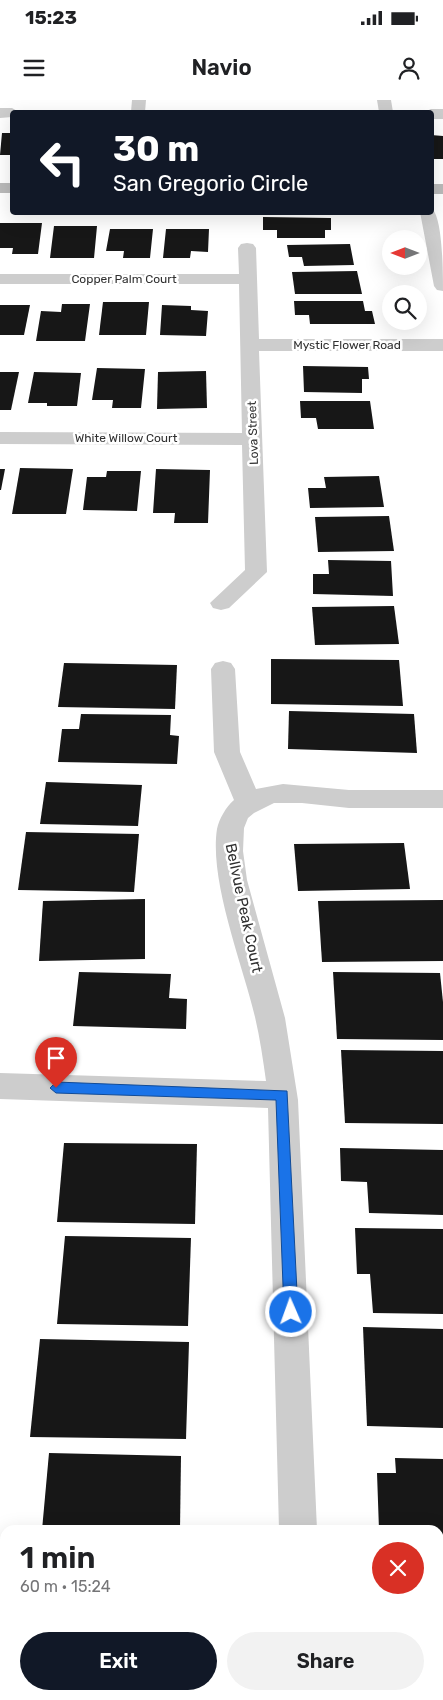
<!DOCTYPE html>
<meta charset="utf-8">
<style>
body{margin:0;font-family:Rubik,sans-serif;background:#f2f2f2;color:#202124;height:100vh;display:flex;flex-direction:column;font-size:19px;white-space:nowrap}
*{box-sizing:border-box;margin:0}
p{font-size:16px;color:#757577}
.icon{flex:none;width:28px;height:28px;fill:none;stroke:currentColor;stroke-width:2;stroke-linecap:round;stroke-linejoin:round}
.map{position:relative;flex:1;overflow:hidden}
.sheet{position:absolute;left:0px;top:1425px;width:444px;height:175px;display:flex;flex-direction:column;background:#fff;border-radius:15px 15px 0 0;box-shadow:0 5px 20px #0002}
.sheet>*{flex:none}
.guide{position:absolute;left:10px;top:10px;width:424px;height:105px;border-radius:5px;box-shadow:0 5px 20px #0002;background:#111827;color:#fff;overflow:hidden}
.needle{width:32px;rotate:270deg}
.tools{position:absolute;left:382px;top:130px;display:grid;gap:10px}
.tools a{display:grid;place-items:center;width:45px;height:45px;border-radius:50%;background:#fff;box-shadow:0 5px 20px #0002;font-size:25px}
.pin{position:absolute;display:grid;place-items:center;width:42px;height:42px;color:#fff;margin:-51px -21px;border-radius:50% 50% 50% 0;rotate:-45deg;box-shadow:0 0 5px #0007}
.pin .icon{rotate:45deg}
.me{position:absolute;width:55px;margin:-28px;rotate:358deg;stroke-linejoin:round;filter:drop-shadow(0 0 4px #0008)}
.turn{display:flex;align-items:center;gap:18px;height:105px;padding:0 20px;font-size:22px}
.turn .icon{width:65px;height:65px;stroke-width:2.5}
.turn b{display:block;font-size:35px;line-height:42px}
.round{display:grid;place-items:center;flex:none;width:52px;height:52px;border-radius:26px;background:#f2f2f2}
.headline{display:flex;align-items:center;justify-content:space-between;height:85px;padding:0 20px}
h1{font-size:30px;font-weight:600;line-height:38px}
.action{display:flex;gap:10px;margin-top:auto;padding:10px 20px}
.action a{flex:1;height:58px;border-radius:30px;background:#111827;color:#fff;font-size:20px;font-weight:600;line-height:58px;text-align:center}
.action a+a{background:#f2f2f2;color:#202124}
.status{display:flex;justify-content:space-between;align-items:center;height:35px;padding:0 25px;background:#fff;direction:ltr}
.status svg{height:14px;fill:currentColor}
header{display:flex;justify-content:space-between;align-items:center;height:65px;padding:0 20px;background:#fff;font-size:22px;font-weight:600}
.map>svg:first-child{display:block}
.building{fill:#171717}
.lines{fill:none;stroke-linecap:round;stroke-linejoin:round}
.path{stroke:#cdcdcd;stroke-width:4;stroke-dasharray:3 3;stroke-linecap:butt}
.street{fill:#cdcdcd;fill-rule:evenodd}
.secondary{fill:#bababa;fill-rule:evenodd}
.route{fill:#1a73e8;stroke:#114b97}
.labels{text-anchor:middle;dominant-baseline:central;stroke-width:5;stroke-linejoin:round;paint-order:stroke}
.far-street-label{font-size:12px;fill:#303030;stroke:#fff}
.street-label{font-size:15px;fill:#303030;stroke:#fff}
</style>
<div class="status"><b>15:23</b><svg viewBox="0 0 49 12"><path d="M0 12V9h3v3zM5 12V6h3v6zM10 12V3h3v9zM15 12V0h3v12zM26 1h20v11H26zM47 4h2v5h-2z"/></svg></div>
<header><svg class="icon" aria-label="menu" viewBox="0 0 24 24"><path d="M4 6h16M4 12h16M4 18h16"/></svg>Navio<svg class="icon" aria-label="person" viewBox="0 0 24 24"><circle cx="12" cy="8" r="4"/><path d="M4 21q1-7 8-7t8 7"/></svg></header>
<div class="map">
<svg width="443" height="1600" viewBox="0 0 443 1600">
<rect width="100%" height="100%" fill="#fff"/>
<g class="building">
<polygon points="2,33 12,33 12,55 0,55"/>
<polygon points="431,35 443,36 443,59 433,59"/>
<polygon points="263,117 331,118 331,130 325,130 325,138 277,138 277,130 263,130"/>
<polygon points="0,123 42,123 38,154 12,154 13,148 0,148"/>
<polygon points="54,126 97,126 94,158 50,158"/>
<polygon points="110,129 153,129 150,158 123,158 124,151 106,151"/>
<polygon points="166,129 209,129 208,152 191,151 190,158 163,158"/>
<polygon points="350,144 354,165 304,166 302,157 289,157 287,145"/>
<polygon points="357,171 362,194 295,194 292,172"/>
<polygon points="294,201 363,201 365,211 372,211 375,224 310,224 309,215 295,215"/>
<polygon points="103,202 149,202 146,235 99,235"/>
<polygon points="62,204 90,204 85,241 36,241 41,211 61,212"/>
<polygon points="0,205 30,205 24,235 0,235"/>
<polygon points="162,205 191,206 191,210 208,211 206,236 160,235"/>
<polygon points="303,266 368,267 369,279 362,279 362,293 304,292"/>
<polygon points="97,268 145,269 141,308 112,308 113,300 92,300"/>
<polygon points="206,271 207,308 157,309 158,272"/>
<polygon points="0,272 19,272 11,310 0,310"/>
<polygon points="34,272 81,273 77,306 47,306 47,303 28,303"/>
<polygon points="300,301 370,301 374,329 318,329 316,318 301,318"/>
<polygon points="20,368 73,369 66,414 12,414"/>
<polygon points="0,369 5,369 1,390 0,390"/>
<polygon points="156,369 210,370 208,423 174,423 175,413 153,413"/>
<polygon points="107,371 141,371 137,411 83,410 87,377 106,377"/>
<polygon points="379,376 384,407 310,408 308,388 326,388 324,377"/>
<polygon points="389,416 394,451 318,452 315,417"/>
<polygon points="328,460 391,461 393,496 313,494 313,474 329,474"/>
<polygon points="394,506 399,544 315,545 312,507"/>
<polygon points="271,559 399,560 403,606 271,604"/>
<polygon points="64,563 177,565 175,609 58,607"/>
<polygon points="289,611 414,614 417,653 288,649"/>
<polygon points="81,614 171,615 170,635 179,636 177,664 58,662 62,629 79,629"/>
<polygon points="46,682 142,685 138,726 40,724"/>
<polygon points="26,732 139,734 134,792 18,790"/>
<polygon points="404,743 410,789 298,791 294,744"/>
<polygon points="145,799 145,859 39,861 43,801"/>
<polygon points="443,800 443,861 322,862 318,801"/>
<polygon points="79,872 171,874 169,898 187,899 186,929 73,926"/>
<polygon points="333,872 440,873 443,902 443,940 337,939"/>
<polygon points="341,950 443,951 443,1024 345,1023"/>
<polygon points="64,1043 197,1044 195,1124 57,1122"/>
<polygon points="340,1048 443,1050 443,1115 369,1113 367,1082 341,1081"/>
<polygon points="355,1128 443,1129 443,1214 373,1213 370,1174 357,1174"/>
<polygon points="65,1136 191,1138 188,1226 57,1224"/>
<polygon points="363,1227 443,1229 443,1328 367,1326"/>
<polygon points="40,1239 189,1242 186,1339 30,1337"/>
<polygon points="49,1353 181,1356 180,1430 42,1430"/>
<polygon points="395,1358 443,1359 443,1449 439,1449 439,1430 379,1430 377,1373 396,1373"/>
<polygon points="0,1498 5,1498 5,1595 108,1595 107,1600 0,1598"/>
</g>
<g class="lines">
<polyline class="path" points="303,1595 303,1600"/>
<g class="street">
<polygon points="132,0 146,0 145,12 131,12"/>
<polygon points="377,0 391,0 393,12 379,12"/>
<polygon points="0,8 12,8 19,12 12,12 12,17 0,18"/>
<polygon points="431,9 443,9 443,19 431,19 431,12 424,12"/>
<path d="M 431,108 C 443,115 443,175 443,191 L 437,190 L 434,186 L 420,112 L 431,112 Z"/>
<polygon points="247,143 253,144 256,148 259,239 443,239 443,251 259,251 267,472 229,508 221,510 213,508 210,503 245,470 242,345 0,344 0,332 242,333 239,184 0,184 0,174 239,174 238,148 241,144"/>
<path d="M 223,561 L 231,563 L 235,569 L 240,652 L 256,689 L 283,684 L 349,690 L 443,690 L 443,708 L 349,708 L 302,703 L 274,703 L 254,713 L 248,718 L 244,728 L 243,751 L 247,780 L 285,918 L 298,1000 L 317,1430 L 279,1430 L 268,1008 L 0,999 L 0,973 L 266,981 C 263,960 260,938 255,917 C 243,866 209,781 217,729 C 219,719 226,707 234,700 L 214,652 L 211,569 L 215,563 Z"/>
</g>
<g class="secondary">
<rect x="0" y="83" width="12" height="10"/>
<rect x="431" y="84" width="12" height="10"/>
</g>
</g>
<polygon class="route" points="56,982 287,991 298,1212 296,1216 291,1218 286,1216 284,1212 276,1000 56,993 50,988"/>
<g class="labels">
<g class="far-street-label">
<text x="124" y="179">Copper Palm Court</text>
<text x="347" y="245">Mystic Flower Road</text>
<text transform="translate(253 333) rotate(-92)">Lova Street</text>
<text x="126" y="338">White Willow Court</text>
</g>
<g class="street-label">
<text transform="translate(244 808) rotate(78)">Bellvue Peak Court</text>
</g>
</g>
</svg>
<div class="tools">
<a><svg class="needle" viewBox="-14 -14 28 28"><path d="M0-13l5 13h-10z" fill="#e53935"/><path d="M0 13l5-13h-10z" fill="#757577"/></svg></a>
<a><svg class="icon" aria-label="search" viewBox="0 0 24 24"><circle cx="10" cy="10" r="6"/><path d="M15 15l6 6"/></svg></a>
</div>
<div class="pin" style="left:56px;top:988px;background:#d93025"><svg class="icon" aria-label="arrive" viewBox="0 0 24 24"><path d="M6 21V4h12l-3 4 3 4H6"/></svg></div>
<svg class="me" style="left:291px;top:1212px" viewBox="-20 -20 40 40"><circle r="17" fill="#1a73e8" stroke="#fff" stroke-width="3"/><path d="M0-11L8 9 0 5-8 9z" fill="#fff"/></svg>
<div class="guide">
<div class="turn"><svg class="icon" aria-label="left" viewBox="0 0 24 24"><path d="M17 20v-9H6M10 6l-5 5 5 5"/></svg><div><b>30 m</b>San Gregorio Circle</div></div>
</div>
<section class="sheet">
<div class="headline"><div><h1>1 min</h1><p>60 m · 15:24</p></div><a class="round" style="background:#d93025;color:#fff"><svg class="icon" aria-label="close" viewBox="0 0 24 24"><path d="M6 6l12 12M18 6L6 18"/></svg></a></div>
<div class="action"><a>Exit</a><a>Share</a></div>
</section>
</div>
